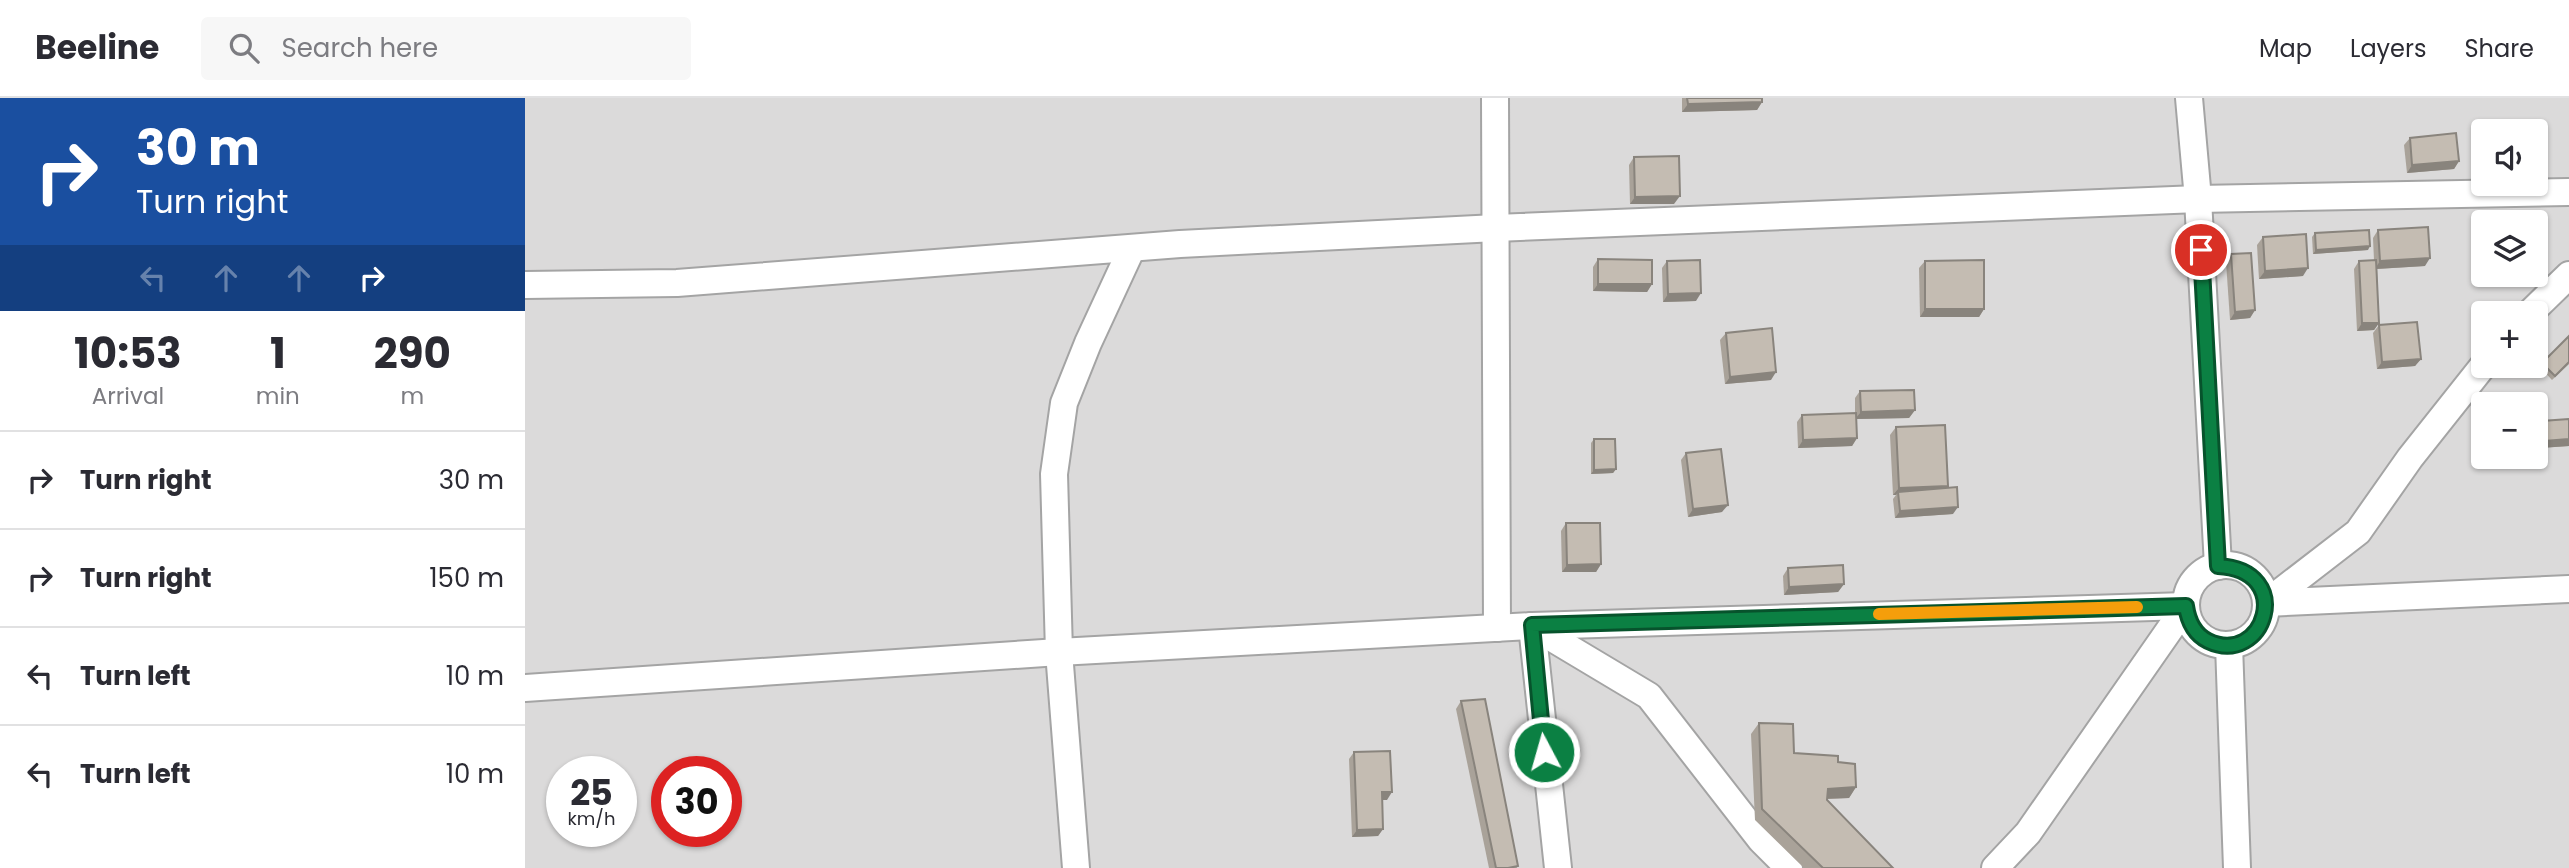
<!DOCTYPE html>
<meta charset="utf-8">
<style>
body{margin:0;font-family:Poppins,sans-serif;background:#f7f7f7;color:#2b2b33;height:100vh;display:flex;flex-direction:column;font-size:26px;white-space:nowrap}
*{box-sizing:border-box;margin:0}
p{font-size:23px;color:#7c7c81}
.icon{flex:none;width:38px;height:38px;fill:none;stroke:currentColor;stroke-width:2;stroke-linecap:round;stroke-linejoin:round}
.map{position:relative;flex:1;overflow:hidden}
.sheet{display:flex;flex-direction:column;background:#fff;width:525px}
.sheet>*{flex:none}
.top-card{background:#1a4fa0;color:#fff;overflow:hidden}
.controls{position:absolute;left:1946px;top:21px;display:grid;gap:14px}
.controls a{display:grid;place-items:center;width:77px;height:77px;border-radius:7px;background:#fff;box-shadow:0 2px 5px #0004;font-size:35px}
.speed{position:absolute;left:21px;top:658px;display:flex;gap:14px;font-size:35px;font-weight:700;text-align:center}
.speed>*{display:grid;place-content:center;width:91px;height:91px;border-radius:50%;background:#fff;box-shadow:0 2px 5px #0004;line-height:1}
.speed small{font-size:18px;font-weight:400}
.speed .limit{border:10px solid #d22;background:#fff;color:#111}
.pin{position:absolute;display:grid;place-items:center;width:60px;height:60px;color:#fff;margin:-30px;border:4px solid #fff;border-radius:50%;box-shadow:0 2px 7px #0007}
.me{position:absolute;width:77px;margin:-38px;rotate:354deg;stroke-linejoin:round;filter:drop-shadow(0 0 5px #0008)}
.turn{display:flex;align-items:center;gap:24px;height:147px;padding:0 21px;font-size:32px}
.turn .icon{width:91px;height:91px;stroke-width:2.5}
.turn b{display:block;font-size:49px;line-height:60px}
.lanes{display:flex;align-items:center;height:66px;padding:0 21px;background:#0003;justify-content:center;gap:35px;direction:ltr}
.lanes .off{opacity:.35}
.eta{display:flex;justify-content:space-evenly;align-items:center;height:119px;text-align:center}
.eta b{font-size:42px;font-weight:700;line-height:49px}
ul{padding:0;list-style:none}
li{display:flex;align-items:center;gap:21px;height:98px;padding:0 21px;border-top:2px solid #e1e1e2}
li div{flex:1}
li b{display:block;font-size:26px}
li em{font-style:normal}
header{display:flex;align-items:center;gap:42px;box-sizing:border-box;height:98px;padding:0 35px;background:#fff;border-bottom:2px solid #e1e1e2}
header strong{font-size:33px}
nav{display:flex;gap:38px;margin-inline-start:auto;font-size:24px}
.search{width:490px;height:63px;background:#f7f7f7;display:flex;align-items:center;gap:18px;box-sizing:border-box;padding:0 24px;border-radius:7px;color:#7c7c81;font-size:26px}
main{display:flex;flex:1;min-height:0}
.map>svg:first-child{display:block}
.residential{fill:#dbdada;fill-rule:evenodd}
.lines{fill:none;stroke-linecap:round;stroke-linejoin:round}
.street-casing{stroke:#a4a4a4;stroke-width:30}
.street{stroke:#fff;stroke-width:26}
.wall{fill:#a9a299}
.shaded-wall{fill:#89847d}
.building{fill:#c4bcb2;stroke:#89847d;stroke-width:2}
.route-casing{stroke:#07532c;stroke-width:18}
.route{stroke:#0b8043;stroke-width:12}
.slow{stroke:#f59e0b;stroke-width:12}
</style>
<header>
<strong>Beeline</strong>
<div class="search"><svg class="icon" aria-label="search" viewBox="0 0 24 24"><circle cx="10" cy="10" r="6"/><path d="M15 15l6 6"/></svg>Search here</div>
<nav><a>Map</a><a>Layers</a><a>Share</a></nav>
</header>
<main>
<section class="sheet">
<div class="top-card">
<div class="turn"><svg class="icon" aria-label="right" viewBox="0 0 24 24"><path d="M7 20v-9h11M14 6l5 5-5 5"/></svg><div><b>30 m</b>Turn right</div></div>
<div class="lanes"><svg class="icon off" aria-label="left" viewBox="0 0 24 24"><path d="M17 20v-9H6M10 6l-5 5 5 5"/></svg><svg class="icon off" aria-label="ahead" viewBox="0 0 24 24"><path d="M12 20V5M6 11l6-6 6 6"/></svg><svg class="icon off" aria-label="ahead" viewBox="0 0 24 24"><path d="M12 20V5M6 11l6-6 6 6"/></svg><svg class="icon" aria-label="right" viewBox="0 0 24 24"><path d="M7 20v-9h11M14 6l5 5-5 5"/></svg></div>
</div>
<div class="eta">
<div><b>10:53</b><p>Arrival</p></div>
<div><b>1</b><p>min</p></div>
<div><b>290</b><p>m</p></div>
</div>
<ul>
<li><svg class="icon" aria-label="right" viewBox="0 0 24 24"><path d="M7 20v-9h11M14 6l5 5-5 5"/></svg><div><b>Turn right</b></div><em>30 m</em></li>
<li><svg class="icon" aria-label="right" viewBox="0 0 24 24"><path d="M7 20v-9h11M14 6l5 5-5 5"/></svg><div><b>Turn right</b></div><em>150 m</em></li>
<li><svg class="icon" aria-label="left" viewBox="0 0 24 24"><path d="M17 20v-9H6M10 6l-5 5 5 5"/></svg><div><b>Turn left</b></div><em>10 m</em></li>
<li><svg class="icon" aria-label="left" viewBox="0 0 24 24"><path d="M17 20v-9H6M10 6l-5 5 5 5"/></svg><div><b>Turn left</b></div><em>10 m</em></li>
</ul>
</section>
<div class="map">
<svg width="2044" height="770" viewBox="0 0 2044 770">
<rect width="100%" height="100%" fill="#efede3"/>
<path class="residential" d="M 0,0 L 2044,0 L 2044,770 L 0,770 ZM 1958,33 L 2011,33 L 2011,86 L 1958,86 ZM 1958,124 L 2011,124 L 2011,177 L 1958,177 ZM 1958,215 L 2011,215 L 2011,268 L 1958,268 ZM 1958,306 L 2011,306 L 2011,359 L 1958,359 ZM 37,674 L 96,674 L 96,733 L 37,733 ZM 142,674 L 201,674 L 201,733 L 142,733 Z"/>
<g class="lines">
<g class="street-casing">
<g id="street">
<polyline points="970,0 972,530"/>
<polyline points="1664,0 1673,101 1693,468"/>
<polyline points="0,187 152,185 655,146 971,130 1673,101 2044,94"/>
<polyline points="2005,215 2044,177"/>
<circle cx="1701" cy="507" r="40"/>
<polyline points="1741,505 1833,434 1885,360 1958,268"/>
<polyline points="1741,505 2044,491"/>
<polyline points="1007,528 1124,598 1236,742 1264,770"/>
<polyline points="1007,528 1033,770"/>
<polyline points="1704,547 1712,770"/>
<polyline points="0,590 534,554 1007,528 1661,508"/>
<polyline points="551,770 534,554 529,376 539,305 563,245 607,150"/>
<polyline points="1470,770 1503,735 1661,508"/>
</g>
</g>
<use href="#street" class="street"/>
</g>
<g class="wall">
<polygon points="1157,0 1237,0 1237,4 1232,12 1157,14"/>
<polygon points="1885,40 1934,63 1929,71 1882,75 1879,47"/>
<polygon points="1109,59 1149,106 1105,106 1104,67"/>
<polygon points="1853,132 1900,168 1852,171 1854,225 1849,232 1832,233 1829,171 1834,163 1849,162 1848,140"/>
<polygon points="1790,135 1843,152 1788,156 1787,139"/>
<polygon points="1738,139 1778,178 1734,181 1732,147"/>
<polygon points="1706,156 1730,212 1725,220 1705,222 1701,164"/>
<polygon points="1073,161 1127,186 1122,194 1068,193 1068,169"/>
<polygon points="1142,163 1171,203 1138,204 1137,170"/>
<polygon points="1400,163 1459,211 1454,219 1395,219 1394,170"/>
<polygon points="1854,227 1896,261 1890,268 1852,271 1848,235"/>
<polygon points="1201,235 1246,282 1200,286 1195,242"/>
<polygon points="2017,265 2044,266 2027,282 2014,268"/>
<polygon points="1335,293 1390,312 1384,320 1332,321 1332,340 1327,348 1273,350 1272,324 1277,317 1330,315 1330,300"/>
<polygon points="2044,321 2044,348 2014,350 2012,331 2017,323"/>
<polygon points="1371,329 1421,390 1428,416 1370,420 1368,401 1371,397 1368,397 1365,337"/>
<polygon points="1069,341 1091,371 1088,375 1066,376 1066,345"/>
<polygon points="1161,355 1197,414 1163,419 1156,362"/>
<polygon points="1041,425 1076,466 1071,474 1037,474 1036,433"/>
<polygon points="1263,470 1319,486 1313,494 1259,497 1258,478"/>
<polygon points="936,603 992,770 964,770 931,611"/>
<polygon points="1234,625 1269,655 1313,664 1331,689 1324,700 1302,701 1302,702 1368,770 1279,770 1230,722 1226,636"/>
<polygon points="829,654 862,702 857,702 858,731 853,738 827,739 824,661"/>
</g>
<g class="shaded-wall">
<polygon points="1237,4 1232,12 1157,14 1163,6"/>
<polygon points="1934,63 1929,71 1882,75 1887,67"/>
<polygon points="1155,98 1149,106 1105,106 1110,99"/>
<polygon points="1845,148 1843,152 1788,156 1791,152"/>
<polygon points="1905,160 1900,168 1850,171 1855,163"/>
<polygon points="1783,170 1778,178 1734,181 1740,173"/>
<polygon points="1073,186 1127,186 1122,194 1068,193"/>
<polygon points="1176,195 1171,203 1138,204 1143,196"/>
<polygon points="1400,211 1459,211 1454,219 1395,219"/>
<polygon points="1730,212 1725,220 1705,222 1710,214"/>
<polygon points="1837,225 1854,225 1849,232 1832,233"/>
<polygon points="1896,261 1890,268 1852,271 1857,264"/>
<polygon points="1251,274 1246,282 1200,286 1205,279"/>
<polygon points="1390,312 1384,320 1330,321 1336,314"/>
<polygon points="1332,340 1327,348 1273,350 1278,342"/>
<polygon points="2044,341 2044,348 2014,350 2019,343"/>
<polygon points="1091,371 1088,375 1066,376 1069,372"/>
<polygon points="1423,388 1417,395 1373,394 1371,397 1368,397 1374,390"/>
<polygon points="1203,407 1197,414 1163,419 1168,411"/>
<polygon points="1433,409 1428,416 1370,420 1375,413"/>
<polygon points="1076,466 1071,474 1037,474 1042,467"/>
<polygon points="1319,486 1313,494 1259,497 1264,489"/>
<polygon points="1331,689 1324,700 1295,701 1303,691"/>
<polygon points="857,694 867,694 862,702 852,702"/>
<polygon points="858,731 853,738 827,739 832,732"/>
</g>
<g class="building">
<polygon points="1162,0 1237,0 1237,4 1163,6"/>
<polygon points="1931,35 1934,63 1887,67 1885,40"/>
<polygon points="1154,58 1155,98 1110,99 1109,59"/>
<polygon points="1903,129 1905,160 1855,163 1853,132"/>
<polygon points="1844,132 1845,148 1791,152 1790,135"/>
<polygon points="1781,136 1783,170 1740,173 1738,139"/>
<polygon points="1726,155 1730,212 1710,214 1706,156"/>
<polygon points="1073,161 1127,162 1127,186 1073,186"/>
<polygon points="1175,162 1176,195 1143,196 1142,163"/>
<polygon points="1459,162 1459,211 1400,211 1400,163"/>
<polygon points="1851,162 1854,225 1837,225 1834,163"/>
<polygon points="1892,224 1896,261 1857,264 1854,227"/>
<polygon points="1247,230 1251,274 1205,279 1201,235"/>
<polygon points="2044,238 2044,264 2030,278 2017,265"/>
<polygon points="1389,292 1390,312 1336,314 1335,293"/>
<polygon points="1331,315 1332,340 1278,342 1277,317"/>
<polygon points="2044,321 2044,341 2019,343 2017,323"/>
<polygon points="1420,327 1423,388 1374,390 1371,329"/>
<polygon points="1069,341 1090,341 1091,371 1069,372"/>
<polygon points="1196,351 1203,407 1168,411 1161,355"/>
<polygon points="1432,389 1433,409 1375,413 1373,394"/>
<polygon points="1041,425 1075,425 1076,466 1042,467"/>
<polygon points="1318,467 1319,486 1264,489 1263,470"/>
<polygon points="960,601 993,768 983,770 971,770 936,603"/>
<polygon points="1234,625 1268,626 1269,655 1313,658 1313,664 1330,666 1331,689 1303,691 1302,702 1368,770 1298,770 1237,711"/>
<polygon points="865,653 867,694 857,694 858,731 832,732 829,654"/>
</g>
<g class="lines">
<g class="route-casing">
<path id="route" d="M 1019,654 L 1007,527 L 1661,508 C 1663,522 1669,536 1683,543 C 1739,570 1772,472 1693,468 L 1676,152"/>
</g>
<use href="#route" class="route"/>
<polyline class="slow" points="1354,516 1612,509"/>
</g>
</svg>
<div class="controls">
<a><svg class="icon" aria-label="sound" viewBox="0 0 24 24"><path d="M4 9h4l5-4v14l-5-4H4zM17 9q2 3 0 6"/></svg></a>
<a><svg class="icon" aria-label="layers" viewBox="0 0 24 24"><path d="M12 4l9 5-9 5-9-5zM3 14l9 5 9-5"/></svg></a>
<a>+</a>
<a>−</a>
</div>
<div class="speed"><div>25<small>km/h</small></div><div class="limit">30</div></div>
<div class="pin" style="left:1676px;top:152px;background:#d93025"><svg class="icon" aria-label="arrive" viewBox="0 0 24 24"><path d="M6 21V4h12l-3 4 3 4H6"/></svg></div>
<svg class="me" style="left:1019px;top:654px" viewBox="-20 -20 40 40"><circle r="17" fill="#0b8043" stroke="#fff" stroke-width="3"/><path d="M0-11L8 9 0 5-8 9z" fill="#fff"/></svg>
</div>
</main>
